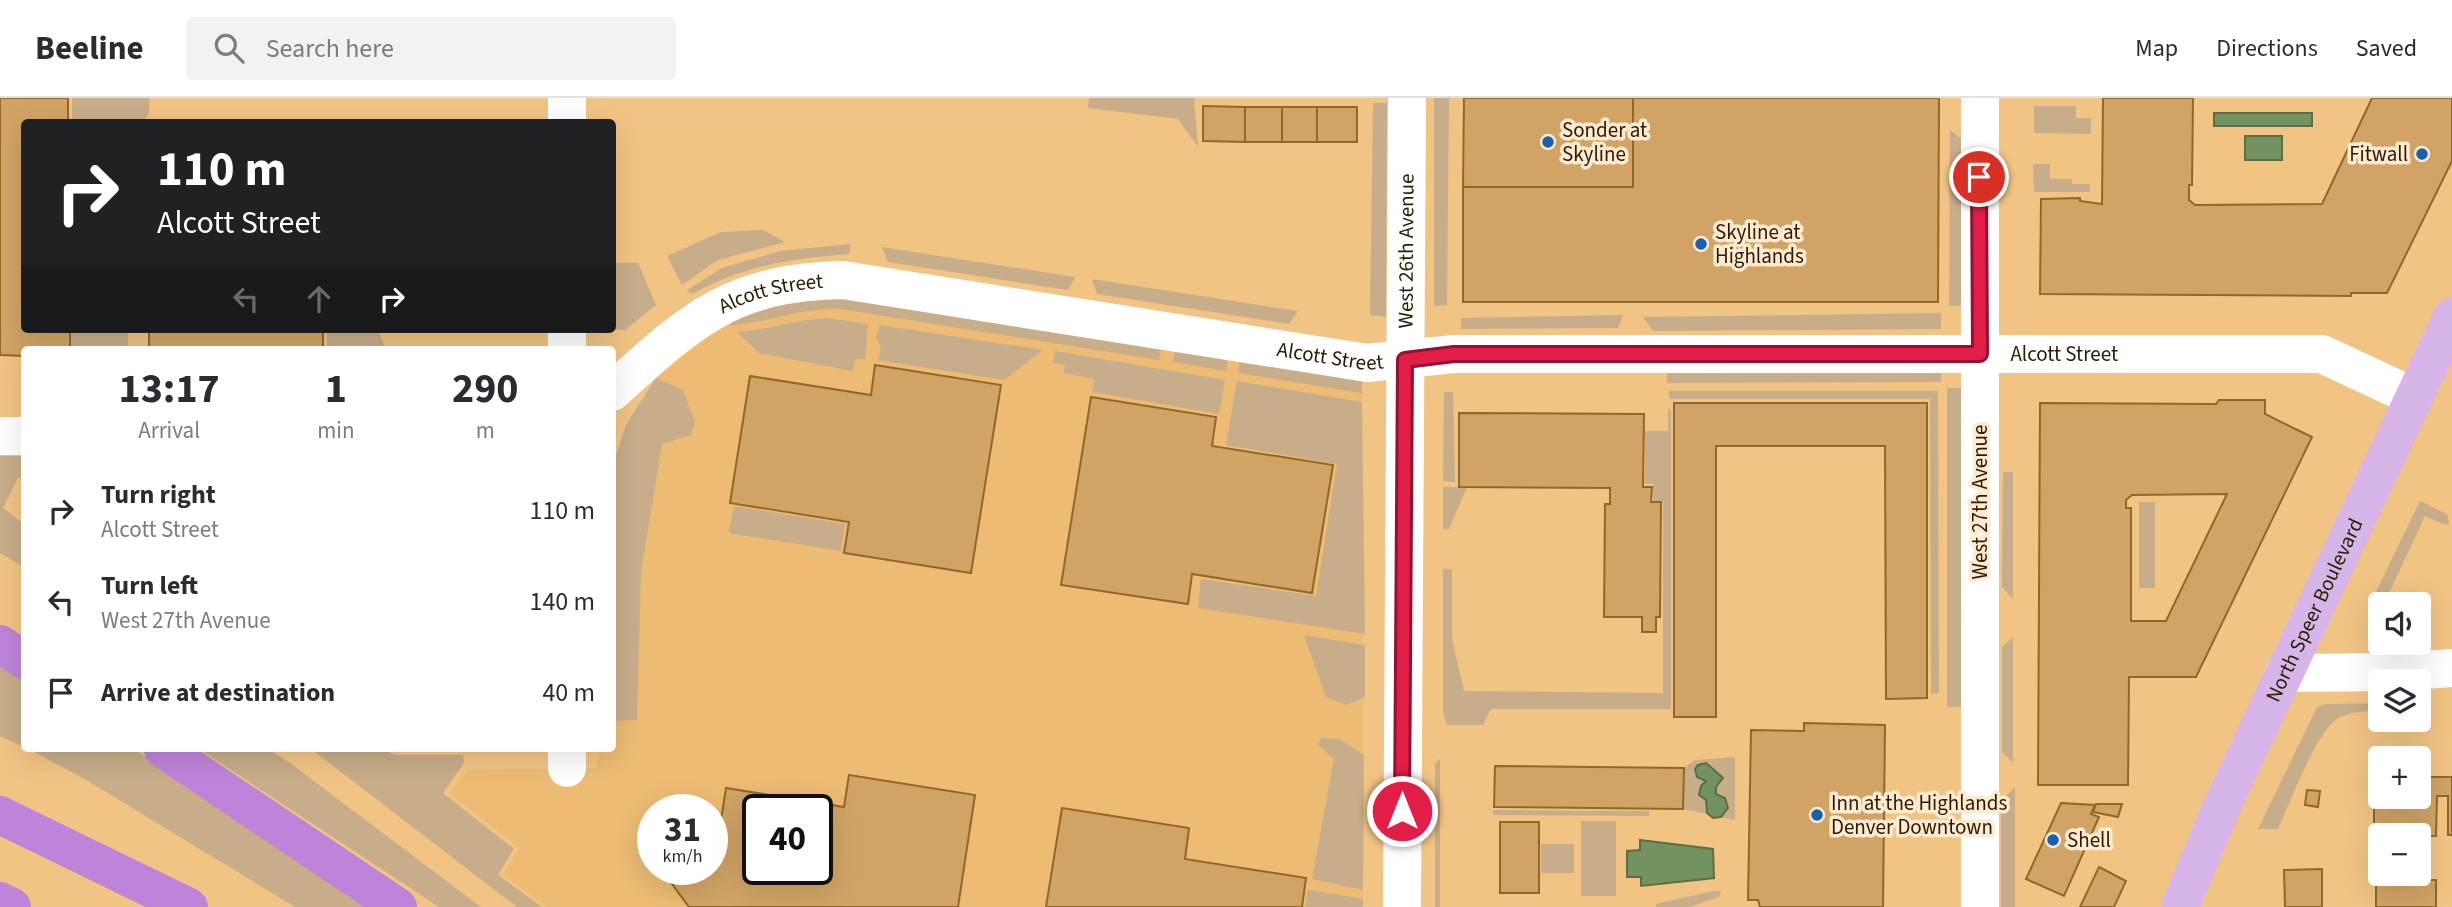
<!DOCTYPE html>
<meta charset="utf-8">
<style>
body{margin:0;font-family:"Source Sans 3",sans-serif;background:#f2f2f3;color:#2b2b33;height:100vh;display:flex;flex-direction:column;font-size:26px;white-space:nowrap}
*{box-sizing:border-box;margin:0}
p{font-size:23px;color:#7c7c81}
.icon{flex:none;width:38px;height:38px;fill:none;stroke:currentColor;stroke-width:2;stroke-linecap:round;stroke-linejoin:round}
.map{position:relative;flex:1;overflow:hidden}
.details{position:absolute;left:21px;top:248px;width:595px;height:406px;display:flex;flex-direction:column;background:#fff;border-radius:7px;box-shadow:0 7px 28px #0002}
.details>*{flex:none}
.guide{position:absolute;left:21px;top:21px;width:595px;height:214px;border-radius:7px;box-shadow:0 7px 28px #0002;background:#202124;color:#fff;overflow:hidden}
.controls{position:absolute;left:2368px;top:494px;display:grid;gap:14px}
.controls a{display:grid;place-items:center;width:63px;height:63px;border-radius:7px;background:#fff;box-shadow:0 7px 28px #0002;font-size:35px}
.speed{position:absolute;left:637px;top:696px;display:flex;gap:14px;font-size:35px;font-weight:700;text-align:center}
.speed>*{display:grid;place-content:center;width:91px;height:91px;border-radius:50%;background:#fff;box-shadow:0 7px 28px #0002;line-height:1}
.speed small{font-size:18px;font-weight:400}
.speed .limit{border:4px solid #111;border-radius:10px;background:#fff;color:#111}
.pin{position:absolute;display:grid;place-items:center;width:60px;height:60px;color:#fff;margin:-30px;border:4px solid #fff;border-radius:50%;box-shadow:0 2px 7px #0007}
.me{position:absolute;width:77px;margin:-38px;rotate:0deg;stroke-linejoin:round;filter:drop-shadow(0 0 5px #0008)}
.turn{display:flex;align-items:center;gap:24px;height:147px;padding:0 21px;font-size:32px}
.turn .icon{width:91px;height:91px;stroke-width:2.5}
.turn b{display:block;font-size:49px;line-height:60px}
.lanes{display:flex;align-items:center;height:66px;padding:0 21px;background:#0003;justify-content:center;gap:35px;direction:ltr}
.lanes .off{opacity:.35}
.eta{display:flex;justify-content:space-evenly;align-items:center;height:119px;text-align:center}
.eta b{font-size:42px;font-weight:700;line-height:49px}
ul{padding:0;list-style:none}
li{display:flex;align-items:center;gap:21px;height:91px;padding:0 21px}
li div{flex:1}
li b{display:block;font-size:26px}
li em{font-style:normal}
header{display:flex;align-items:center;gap:42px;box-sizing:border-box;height:98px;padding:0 35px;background:#fff;border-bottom:2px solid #e1e1e2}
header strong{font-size:33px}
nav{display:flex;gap:38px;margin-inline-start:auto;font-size:24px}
.search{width:490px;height:63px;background:#f2f2f3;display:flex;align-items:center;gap:18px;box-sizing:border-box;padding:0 24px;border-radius:7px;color:#7c7c81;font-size:26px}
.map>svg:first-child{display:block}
.built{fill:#edbb74;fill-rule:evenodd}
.green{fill:#c7ad89}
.water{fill:#729260;stroke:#5d6e44;stroke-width:2}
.building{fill:#d1a465;stroke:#916827;stroke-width:2;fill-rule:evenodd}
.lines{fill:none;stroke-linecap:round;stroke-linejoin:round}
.minor{stroke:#fff;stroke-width:38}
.major{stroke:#d8b5e8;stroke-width:38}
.highway{stroke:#be84d9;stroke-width:38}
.route-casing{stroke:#92132f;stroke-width:18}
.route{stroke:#e11d48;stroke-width:12}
.poi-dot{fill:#1860b0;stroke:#fdead1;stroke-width:2.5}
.labels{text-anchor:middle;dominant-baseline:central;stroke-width:7;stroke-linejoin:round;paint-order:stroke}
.poi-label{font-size:21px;fill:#2d1b02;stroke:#fdead1;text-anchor:start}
.street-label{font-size:21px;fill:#2d1b02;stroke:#fdead1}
</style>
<header>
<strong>Beeline</strong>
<div class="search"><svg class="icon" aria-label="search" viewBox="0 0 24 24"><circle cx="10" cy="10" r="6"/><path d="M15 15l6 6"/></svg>Search here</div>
<nav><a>Map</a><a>Directions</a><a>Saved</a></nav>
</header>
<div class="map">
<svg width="2452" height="809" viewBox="0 0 2452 809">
<rect width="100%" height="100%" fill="#f2c484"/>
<path class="built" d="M 792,200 L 1362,279 L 1363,809 L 546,809 L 503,777 L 519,750 L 449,695 L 468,672 L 596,670 L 600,651 L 612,651 L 612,367 L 626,327 L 656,280 L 727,223 ZM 653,712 L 712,712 L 712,772 L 653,772 ZM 758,712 L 817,712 L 817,772 L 758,772 Z"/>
<g class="green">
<polygon points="72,0 149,0 149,16 141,24 72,24"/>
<polygon points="1089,0 1194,0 1198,49 1178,21 1088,10"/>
<polygon points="1434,0 1449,0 1447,207 1434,208"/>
<polygon points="1373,5 1387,5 1386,219 1370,217"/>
<polygon points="2034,8 2076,8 2076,20 2091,20 2091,36 2034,35"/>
<polygon points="1950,32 1963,42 1962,208 1949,208"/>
<polygon points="2033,66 2050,66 2050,81 2072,81 2072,86 2090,86 2090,94 2034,94"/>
<polygon points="613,71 613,165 638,165 656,207 625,232 611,231"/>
<polygon points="763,132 785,144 718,162 682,187 667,158 721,134"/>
<path d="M 851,146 L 849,156 C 790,161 745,167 692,196 L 687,192 L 722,170 L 780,153 Z"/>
<polygon points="882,149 1075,179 1075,180 1068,192 888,164"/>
<polygon points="1092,181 1298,213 1289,226 1097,196"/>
<path d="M 829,197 L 1162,248 L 1159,262 L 841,211 C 802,209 768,225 730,227 L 727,223 L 751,212 Z"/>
<polygon points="1941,215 1941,231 1653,233 1643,219"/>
<polygon points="1623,217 1618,230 1461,231 1461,220"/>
<path d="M 826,220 L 868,226 L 865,261 L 856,261 L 852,273 L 759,255 L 737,234 C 767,232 795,222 826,220 Z"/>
<polygon points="880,227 1043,252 1004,282 878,262 881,250 876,239"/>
<rect x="71" y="231" width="57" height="21"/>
<polygon points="327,231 378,231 386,252 327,252"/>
<polygon points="1175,250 1228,259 1226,273 1173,264"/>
<polygon points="1055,253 1225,282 1219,316 1092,294 1094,281 1064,275 1065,267 1053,265"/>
<polygon points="1240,260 1362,279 1362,295 1238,275"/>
<polygon points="1667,269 1941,274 1941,284 1667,285"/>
<polygon points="656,280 683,292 695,323 691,337 662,346 641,473 637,622 613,623 613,367 626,327"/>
<polygon points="1237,283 1362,304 1365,536 1198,510 1201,481 1316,498 1337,366 1226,347"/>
<rect x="1947" y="290" width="16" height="319"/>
<polygon points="1669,293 1938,293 1939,595 1931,596 1930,301 1669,301"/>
<polygon points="1444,294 1453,294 1455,384 1443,383"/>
<polygon points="1668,311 1671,311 1671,611 1491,611 1483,627 1447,627 1443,614 1443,471 1452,471 1452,541 1464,593 1663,595 1663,403 1653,403 1653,386 1645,386 1645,333 1668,333"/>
<polygon points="0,358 24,358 24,379 18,380 3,410 24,426 24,469 0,455"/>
<polygon points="2003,374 2013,374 2013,501 2002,489"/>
<polygon points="1443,389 1467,389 1449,431 1443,431"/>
<polygon points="2420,403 2447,416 2449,426 2445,427 2425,418 2389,495 2410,506 2380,506 2380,532 2369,520 2368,510"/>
<rect x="2139" y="404" width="16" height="86"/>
<polygon points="734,408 845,426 841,453 729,435"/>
<polygon points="1304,537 1365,547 1365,599 1347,607 1326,599"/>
<polygon points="2013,539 2013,665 2002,654 2002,549"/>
<polygon points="0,567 24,580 24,649 0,638"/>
<path d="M 2380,605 L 2380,613 C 2365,613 2350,613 2337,621 C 2317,633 2289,707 2278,731 L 2258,731 L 2317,609 L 2326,606 Z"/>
<polygon points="1321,640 1339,641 1364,657 1363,792 1312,781 1334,661 1318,646"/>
<polygon points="29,651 134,651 373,809 295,809 88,683"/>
<polygon points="199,651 268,651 290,665 481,809 439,809"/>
<polygon points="311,651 384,651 394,657 463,657 464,665 443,695 514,751 498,777 542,809 517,809"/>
<polygon points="1735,659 1735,722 1683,711 1684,670 1695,662"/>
<polygon points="1440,661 1440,809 1435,809 1435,665"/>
<polygon points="2015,689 2015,809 2001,809 2001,703"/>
<polygon points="1493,712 1649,713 1649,718 1493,717"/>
<rect x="1581" y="723" width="35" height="75"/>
<rect x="1541" y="746" width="33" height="29"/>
<polygon points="1308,792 1363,801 1363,809 1305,809"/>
<polygon points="1713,793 1721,793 1719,799 1690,809 1656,809 1656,806"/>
</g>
<g class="water">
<rect x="2214" y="15" width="98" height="13"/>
<rect x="2245" y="38" width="37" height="24"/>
<polygon points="1706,665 1723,680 1716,689 1716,696 1725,700 1728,710 1721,719 1713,720 1707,715 1706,702 1699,697 1701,688 1706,683 1697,679 1695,671 1698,667"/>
<polygon points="1640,742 1713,751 1714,780 1641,788 1641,779 1627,779 1627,753 1640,752"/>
</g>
<g class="building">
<polygon points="0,0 68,0 68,24 24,24 24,231 70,231 70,252 24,252 24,258 0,257"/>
<polygon points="1464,0 1633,0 1633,89 1463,89"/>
<polygon points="1633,0 1939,0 1938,204 1463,204 1463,89 1633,89"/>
<polygon points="2103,0 2193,0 2192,87 2189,87 2189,102 2195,107 2322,106 2372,0 2452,0 2452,63 2387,195 2351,195 2351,198 2040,196 2041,101 2080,100 2080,103 2102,106"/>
<polygon points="1203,8 1245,9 1245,44 1203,43"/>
<rect x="1245" y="9" width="37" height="35"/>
<rect x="1282" y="9" width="35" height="35"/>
<rect x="1317" y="9" width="40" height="35"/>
<rect x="149" y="231" width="174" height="21"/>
<polygon points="875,267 1001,287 971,475 844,455 849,424 730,405 750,278 871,297"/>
<polygon points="1091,299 1216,319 1212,348 1333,367 1312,495 1192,476 1188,506 1061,487"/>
<path d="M 2219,302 L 2265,302 L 2265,316 L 2312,339 L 2196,579 L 2129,579 L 2128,687 L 2038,687 L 2040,305 L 2216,306 ZM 2227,396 L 2166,523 L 2131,523 L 2131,410 L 2126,410 L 2126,402 L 2132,397 Z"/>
<polygon points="1674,305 1927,305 1927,600 1886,601 1885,348 1716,348 1716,619 1674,619"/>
<polygon points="1459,315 1644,316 1643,389 1652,389 1651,404 1661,404 1660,519 1656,519 1656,534 1642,534 1642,519 1604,519 1605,406 1610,406 1610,390 1459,389"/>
<polygon points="1804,625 1885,627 1883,809 1760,809 1758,802 1748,802 1751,632 1804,633"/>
<polygon points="1495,668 1684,670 1683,711 1494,709"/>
<path d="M 849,677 L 975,697 L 958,809 L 689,809 L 672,786 L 675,772 L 712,772 L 712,754 L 716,754 L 726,690 L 844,709 ZM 758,712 L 817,712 L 817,772 L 758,772 Z"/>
<polygon points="2418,679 2452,679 2452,737 2448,737 2448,698 2437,698 2436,738 2380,737 2380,749 2374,749 2374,692 2380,692 2380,698 2418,698"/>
<polygon points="2307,692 2320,693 2318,709 2305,707"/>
<polygon points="2061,705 2095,707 2091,716 2099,719 2064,798 2026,781"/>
<polygon points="2096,706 2122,706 2118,719 2093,714"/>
<polygon points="1062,710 1189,730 1185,761 1306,780 1302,809 1046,809"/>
<rect x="1500" y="724" width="39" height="71"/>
<polygon points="2099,769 2126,783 2114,809 2080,809"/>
<polygon points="2322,771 2322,809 2285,809 2284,772"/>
<polygon points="2376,775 2408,775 2408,782 2436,782 2436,809 2376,809"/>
</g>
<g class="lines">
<g class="minor">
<polyline points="567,0 567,24"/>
<polyline points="1980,0 1980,809"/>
<polyline points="567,231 567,252"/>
<path id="s1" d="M 612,294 C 690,223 731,184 843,182 L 1367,265 L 1454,256 L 2322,256 L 2414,299"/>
<polyline points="0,338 24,338"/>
<polyline points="2284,575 2402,574 2452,570"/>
<polyline points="567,651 567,670"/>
<path id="s2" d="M 1402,809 L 1407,0"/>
</g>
<path class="major" id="s3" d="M 2180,809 L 2223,706 L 2452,219"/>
<g class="highway">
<polyline points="0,546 24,562"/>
<polyline points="163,651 398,809"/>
<polyline points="0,717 189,809"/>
<polyline points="0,803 12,809"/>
</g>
</g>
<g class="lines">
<g class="route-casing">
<polyline id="route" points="1402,713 1405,262 1454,256 1980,256 1979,79"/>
</g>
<use href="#route" class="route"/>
</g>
<g class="poi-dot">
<circle cx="1548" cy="44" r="7"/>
<circle cx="2422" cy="56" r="7"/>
<circle cx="1701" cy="146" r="7"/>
<circle cx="1817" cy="717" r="7"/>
<circle cx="2053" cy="742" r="7"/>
</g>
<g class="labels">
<g class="poi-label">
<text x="1562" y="32">Sonder at<tspan x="1562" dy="24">Skyline</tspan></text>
<text x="2408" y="56" text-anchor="end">Fitwall</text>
<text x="1715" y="134">Skyline at<tspan x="1715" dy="24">Highlands</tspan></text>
<text x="1831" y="705">Inn at the Highlands<tspan x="1831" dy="24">Denver Downtown</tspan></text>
<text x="2067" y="742">Shell</text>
</g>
<g class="street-label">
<text stroke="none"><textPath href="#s2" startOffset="656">West 26th Avenue</textPath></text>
<text stroke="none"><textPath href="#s1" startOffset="191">Alcott Street</textPath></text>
<text stroke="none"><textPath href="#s1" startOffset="1493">Alcott Street</textPath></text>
<text stroke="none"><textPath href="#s1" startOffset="758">Alcott Street</textPath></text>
<text transform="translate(1980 404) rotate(-90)">West 27th Avenue</text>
<text stroke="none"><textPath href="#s3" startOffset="326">North Speer Boulevard</textPath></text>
</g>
</g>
</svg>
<div class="controls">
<a><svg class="icon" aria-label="sound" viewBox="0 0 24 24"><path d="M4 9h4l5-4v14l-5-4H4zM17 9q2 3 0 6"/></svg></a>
<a><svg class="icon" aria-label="layers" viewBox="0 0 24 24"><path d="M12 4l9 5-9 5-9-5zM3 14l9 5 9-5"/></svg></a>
<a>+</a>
<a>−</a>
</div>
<div class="speed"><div>31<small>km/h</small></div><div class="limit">40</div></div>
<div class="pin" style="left:1979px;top:79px;background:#d93025"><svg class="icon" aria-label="arrive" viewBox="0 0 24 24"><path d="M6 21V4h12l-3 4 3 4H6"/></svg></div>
<svg class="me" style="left:1402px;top:713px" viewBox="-20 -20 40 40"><circle r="17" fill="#e11d48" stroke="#fff" stroke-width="3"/><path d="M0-11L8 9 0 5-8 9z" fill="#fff"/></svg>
<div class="guide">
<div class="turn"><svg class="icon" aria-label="right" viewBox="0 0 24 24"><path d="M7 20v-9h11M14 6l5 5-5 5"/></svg><div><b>110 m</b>Alcott Street</div></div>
<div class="lanes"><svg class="icon off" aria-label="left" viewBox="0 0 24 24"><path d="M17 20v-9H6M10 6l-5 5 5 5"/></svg><svg class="icon off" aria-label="ahead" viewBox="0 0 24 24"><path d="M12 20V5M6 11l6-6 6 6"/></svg><svg class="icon" aria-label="right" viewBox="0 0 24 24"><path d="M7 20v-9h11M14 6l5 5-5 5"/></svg></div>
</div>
<section class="details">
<div class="eta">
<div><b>13:17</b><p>Arrival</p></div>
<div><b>1</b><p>min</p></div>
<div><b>290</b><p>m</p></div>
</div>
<ul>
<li><svg class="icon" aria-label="right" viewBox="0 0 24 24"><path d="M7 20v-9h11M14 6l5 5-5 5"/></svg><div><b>Turn right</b><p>Alcott Street</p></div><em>110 m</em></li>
<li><svg class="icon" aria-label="left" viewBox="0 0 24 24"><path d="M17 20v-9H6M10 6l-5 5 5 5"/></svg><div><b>Turn left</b><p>West 27th Avenue</p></div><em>140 m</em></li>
<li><svg class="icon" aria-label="arrive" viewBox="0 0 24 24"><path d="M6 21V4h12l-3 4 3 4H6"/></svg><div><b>Arrive at destination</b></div><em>40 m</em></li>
</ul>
</section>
</div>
